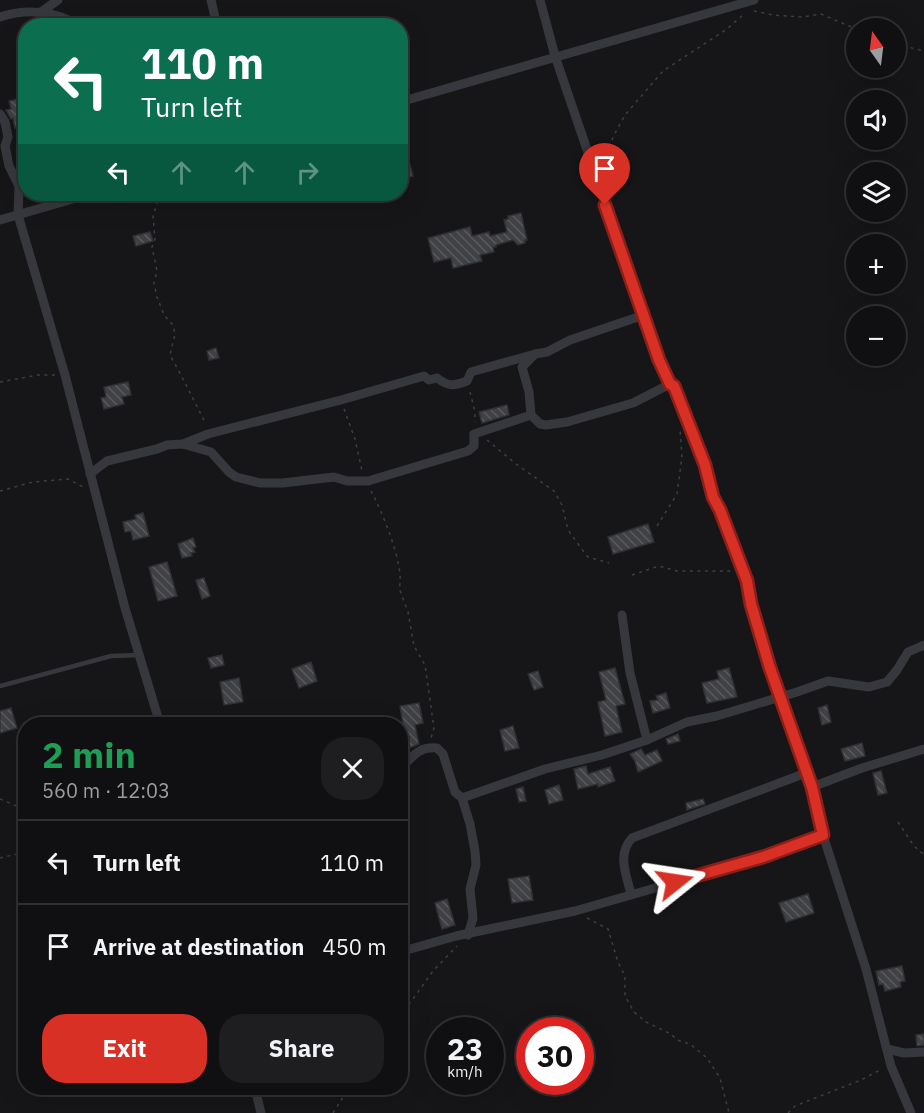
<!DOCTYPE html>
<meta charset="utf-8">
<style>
body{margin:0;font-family:"IBM Plex Sans",sans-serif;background:#1e1e20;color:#f1f3f6;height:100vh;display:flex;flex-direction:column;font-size:22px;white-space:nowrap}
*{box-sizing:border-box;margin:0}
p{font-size:20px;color:#9c9d9f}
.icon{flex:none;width:33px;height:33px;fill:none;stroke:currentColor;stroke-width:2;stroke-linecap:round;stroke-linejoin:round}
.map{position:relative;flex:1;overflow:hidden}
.side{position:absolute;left:18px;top:717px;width:390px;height:378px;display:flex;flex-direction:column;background:#101012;border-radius:24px;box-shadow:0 6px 24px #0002,0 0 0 2px #303032}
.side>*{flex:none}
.top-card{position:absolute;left:18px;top:18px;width:390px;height:183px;border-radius:24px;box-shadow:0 6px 24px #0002,0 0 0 2px #303032;background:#0b6e4f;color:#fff;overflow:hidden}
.needle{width:39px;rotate:346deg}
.controls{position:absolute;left:846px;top:18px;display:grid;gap:12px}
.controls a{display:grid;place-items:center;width:60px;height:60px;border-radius:50%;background:#101012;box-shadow:0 6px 24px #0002,0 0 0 2px #303032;font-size:30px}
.speed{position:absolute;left:426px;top:1017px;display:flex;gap:12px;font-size:30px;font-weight:700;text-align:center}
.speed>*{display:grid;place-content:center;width:78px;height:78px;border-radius:50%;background:#101012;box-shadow:0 6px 24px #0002,0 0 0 2px #303032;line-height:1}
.speed small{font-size:15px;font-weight:400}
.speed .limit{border:9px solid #d22;background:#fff;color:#111}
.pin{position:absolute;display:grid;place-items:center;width:51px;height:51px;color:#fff;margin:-62px -26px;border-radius:50% 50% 50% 0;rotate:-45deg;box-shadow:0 0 6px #0007}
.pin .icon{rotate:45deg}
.me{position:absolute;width:66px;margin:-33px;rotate:75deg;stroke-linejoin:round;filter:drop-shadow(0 0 4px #0008)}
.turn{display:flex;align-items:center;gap:21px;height:126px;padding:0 24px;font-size:27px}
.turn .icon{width:78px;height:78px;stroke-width:2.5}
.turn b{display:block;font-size:42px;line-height:51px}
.lanes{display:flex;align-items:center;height:57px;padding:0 24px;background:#0003;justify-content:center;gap:30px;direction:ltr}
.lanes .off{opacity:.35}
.round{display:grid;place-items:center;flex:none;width:63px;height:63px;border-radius:24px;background:#1e1e20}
.summary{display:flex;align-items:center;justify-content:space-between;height:102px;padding:0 24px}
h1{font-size:36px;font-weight:700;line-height:45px;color:#1e9e55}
.cta{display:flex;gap:12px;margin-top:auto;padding:12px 24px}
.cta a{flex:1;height:69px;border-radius:24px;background:#d93025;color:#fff;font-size:24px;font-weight:700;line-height:69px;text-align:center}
.cta a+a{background:#1e1e20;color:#f1f3f6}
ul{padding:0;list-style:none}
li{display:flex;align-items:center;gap:18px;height:84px;padding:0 24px;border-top:2px solid #303032}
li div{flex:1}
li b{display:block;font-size:22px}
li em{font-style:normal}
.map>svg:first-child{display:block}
.building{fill:url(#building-back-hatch);stroke:#303034;stroke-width:1.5}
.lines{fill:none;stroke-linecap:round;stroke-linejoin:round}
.path{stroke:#3d3f44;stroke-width:1.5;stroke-dasharray:3 4.5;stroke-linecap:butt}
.lane{stroke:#37383d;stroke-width:4.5}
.street{stroke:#37383d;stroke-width:9}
.route-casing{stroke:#8d1f18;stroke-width:15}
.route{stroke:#d93025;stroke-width:10}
</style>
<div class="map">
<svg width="924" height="1113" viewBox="0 0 924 1113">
<defs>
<pattern id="building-back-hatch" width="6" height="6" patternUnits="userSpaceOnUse" patternTransform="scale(1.5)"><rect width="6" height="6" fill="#404145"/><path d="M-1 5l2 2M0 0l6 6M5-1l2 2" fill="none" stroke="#595a5e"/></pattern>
</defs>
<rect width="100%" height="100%" fill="#161618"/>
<g class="building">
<polygon points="26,97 26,126 15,128 13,118 11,119 6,110 11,109 9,101"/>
<polygon points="400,139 403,139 413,176 400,179"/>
<polygon points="521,213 527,240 525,240 525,243 518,245 513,240 496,245 496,247 493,247 494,252 480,255 482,261 453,268 451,258 434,262 428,238 470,227 472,236 489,232 490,236 507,232 504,220 508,219 508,216"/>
<polygon points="150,232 153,241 136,246 133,236"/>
<polygon points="216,348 219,358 209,360 207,351"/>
<polygon points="128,382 131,395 122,397 124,404 104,409 101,398 106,397 104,387"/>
<polygon points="507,405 509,415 482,423 479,412"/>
<polygon points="143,513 149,536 133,540 131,531 125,532 123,522 136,519 135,515"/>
<polygon points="648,524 654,542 613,554 608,537"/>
<polygon points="193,538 196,547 193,548 195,552 191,553 192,556 182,558 178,544"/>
<polygon points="167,562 177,596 158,601 149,567"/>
<polygon points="204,578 210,596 202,599 196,580"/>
<polygon points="222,655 224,665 211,668 208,658"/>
<polygon points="311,662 317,681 299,688 292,669"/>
<polygon points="615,668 625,704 616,706 622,732 605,736 598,702 606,700 599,672"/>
<polygon points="729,668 737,697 707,703 702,683 719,679 717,671"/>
<polygon points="538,671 543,687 534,690 528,674"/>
<polygon points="239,678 243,702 224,705 220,682"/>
<polygon points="666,693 670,708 653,713 650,701 658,700 656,696"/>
<polygon points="419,703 423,723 415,725 419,744 407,749 400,706"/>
<polygon points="827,705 831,722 822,725 818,708"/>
<polygon points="11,708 17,728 0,733 0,711"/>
<polygon points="513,726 519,748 505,751 500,730"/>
<polygon points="678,734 680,741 668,744 666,739"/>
<polygon points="862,743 865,756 845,761 841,749"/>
<polygon points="641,749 645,755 657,750 662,761 638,772 635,761 630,754"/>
<polygon points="586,766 588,774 610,767 615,781 598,787 598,784 578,789 574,769"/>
<polygon points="881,771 887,793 878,795 873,773"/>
<polygon points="559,785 563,800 549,804 545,790"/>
<polygon points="523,787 526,801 519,802 516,789"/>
<polygon points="703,799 705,804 687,810 686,803"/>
<polygon points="529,876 533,900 512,903 508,879"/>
<polygon points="808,894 814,913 786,922 779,903"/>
<polygon points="447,899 455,925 442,929 435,903"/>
<polygon points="902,966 905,981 900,982 901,987 885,991 883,984 879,985 876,971"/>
<polygon points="924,1034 924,1045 917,1046 916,1035"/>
</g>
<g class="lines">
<g class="path">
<polyline points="754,11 773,15 803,17 821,14 856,29"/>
<polyline points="896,44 924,51"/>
<polyline points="604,169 613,137 625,115 663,71 727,29 745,13"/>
<path d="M 160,194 L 153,216 L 155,239 L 152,247 L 157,271 L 154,283 L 157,297 L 164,315 L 173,325 L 175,334 L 170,355 C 183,378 194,401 206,424"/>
<polyline points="0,382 38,375 55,375"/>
<polyline points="470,392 475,412 475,422"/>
<polyline points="344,409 355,439 362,471"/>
<polyline points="487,440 516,464 554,491 562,505 568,530 581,548 588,557 609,563"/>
<polyline points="0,491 33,482 68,479 83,487"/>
<path d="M 371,491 C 381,509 406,568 399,588 L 408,612 L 414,646 L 425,665 L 434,728 L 431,738"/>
<polyline points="657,526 677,494 682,457 680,429"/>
<polyline points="632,575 659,566 677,571 734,571"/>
<polyline points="0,799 26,810"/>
<polyline points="898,822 914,846 924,855"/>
<polyline points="0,858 26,852"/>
<polyline points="587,918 608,929 618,962 625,976 625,996 634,1012 646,1022 671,1034 677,1040 690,1044 707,1058 720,1078 729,1113"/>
<polyline points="400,1017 433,971 457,946"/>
<polyline points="333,1113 349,1088"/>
<polyline points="788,1113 795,1106 861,1080 882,1069"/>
</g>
<polyline class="lane" points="0,686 111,656 139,655"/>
<g class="street">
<polyline points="211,0 217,26"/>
<polyline points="540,0 555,56 652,340 670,384 674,386 705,465 713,497 720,510 747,581 751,604 770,668 812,787 823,835 866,969 891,1066 911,1113"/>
<polyline points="41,12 58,0"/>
<path d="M 0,17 C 27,8 55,11 80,26"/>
<polyline points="400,102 754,0"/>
<polyline points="0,114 5,122 8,137 5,146 9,166 19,186 18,215 65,375 125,608 160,724"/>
<polyline points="0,220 90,194"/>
<polyline points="531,415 529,392 522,367 535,354 547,352 570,340 644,315"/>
<polyline points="183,444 211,452 229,472 236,477 260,483 283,483 334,477 347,481 368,481 468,451 474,446 474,434 531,415 540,424 546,425 567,422 633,403 670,384"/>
<path d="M 90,474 L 107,461 L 157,449 L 167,445 L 183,444 L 208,434 L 341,400 L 424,376 L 429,380 L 437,378 C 449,387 454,386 467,381 L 471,372 L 535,354"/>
<polyline points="622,615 630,673 647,740"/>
<path d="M 400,769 C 413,757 418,746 437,748 L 443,754 L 455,792 L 462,798 L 470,824 L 475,851 L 476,865 L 470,889 L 473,918 L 468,935"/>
<polyline points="812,787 862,768 924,749"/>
<polyline points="462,798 545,769 602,755 647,740 687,722 717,716 797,692 828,681 869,687 887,682 897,670 908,652 924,645"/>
<path d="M 631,894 C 626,874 617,854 632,838 L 806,773"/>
<polyline points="400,952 456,936 575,911 763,857 823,835"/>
<polyline points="887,1049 904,1053 924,1052"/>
<polyline points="255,1088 261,1113"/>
</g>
</g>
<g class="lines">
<g class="route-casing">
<polyline id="route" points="605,205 659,360 670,384 674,386 705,465 713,497 720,510 747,581 751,604 770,668 812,787 823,835 763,857 675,882"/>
</g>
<use href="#route" class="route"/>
</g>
</svg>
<div class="controls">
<a><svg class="needle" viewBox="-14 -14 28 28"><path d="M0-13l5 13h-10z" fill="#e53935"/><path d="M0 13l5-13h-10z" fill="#9c9d9f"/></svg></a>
<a><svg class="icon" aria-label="sound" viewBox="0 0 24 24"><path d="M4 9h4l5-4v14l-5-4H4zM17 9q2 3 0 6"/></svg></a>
<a><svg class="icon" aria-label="layers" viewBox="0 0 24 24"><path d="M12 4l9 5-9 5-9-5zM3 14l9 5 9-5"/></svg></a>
<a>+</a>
<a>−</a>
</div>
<div class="speed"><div>23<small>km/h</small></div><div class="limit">30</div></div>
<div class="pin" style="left:605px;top:205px;background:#d93025"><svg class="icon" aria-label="arrive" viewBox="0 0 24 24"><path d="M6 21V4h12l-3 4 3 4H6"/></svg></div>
<svg class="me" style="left:675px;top:882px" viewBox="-20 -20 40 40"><path d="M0-17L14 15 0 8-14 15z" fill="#d93025" stroke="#fff" stroke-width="4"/></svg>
<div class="top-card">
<div class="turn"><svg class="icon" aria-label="left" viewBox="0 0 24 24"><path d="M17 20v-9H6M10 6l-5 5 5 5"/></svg><div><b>110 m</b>Turn left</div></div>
<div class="lanes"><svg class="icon" aria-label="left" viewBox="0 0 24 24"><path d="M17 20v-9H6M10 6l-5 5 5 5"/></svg><svg class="icon off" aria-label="ahead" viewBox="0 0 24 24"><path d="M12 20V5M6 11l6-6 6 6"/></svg><svg class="icon off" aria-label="ahead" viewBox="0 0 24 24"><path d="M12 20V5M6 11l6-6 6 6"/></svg><svg class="icon off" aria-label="right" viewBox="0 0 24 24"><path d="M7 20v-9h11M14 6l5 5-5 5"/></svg></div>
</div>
<section class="side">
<div class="summary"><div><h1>2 min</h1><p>560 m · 12:03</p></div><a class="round"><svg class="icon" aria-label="close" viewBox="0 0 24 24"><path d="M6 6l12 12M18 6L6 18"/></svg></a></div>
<ul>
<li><svg class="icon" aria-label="left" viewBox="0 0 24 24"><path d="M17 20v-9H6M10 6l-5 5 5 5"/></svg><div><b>Turn left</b></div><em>110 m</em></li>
<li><svg class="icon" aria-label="arrive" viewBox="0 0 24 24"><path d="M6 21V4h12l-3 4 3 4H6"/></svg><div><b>Arrive at destination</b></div><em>450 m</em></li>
</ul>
<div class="cta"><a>Exit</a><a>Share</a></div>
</section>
</div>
